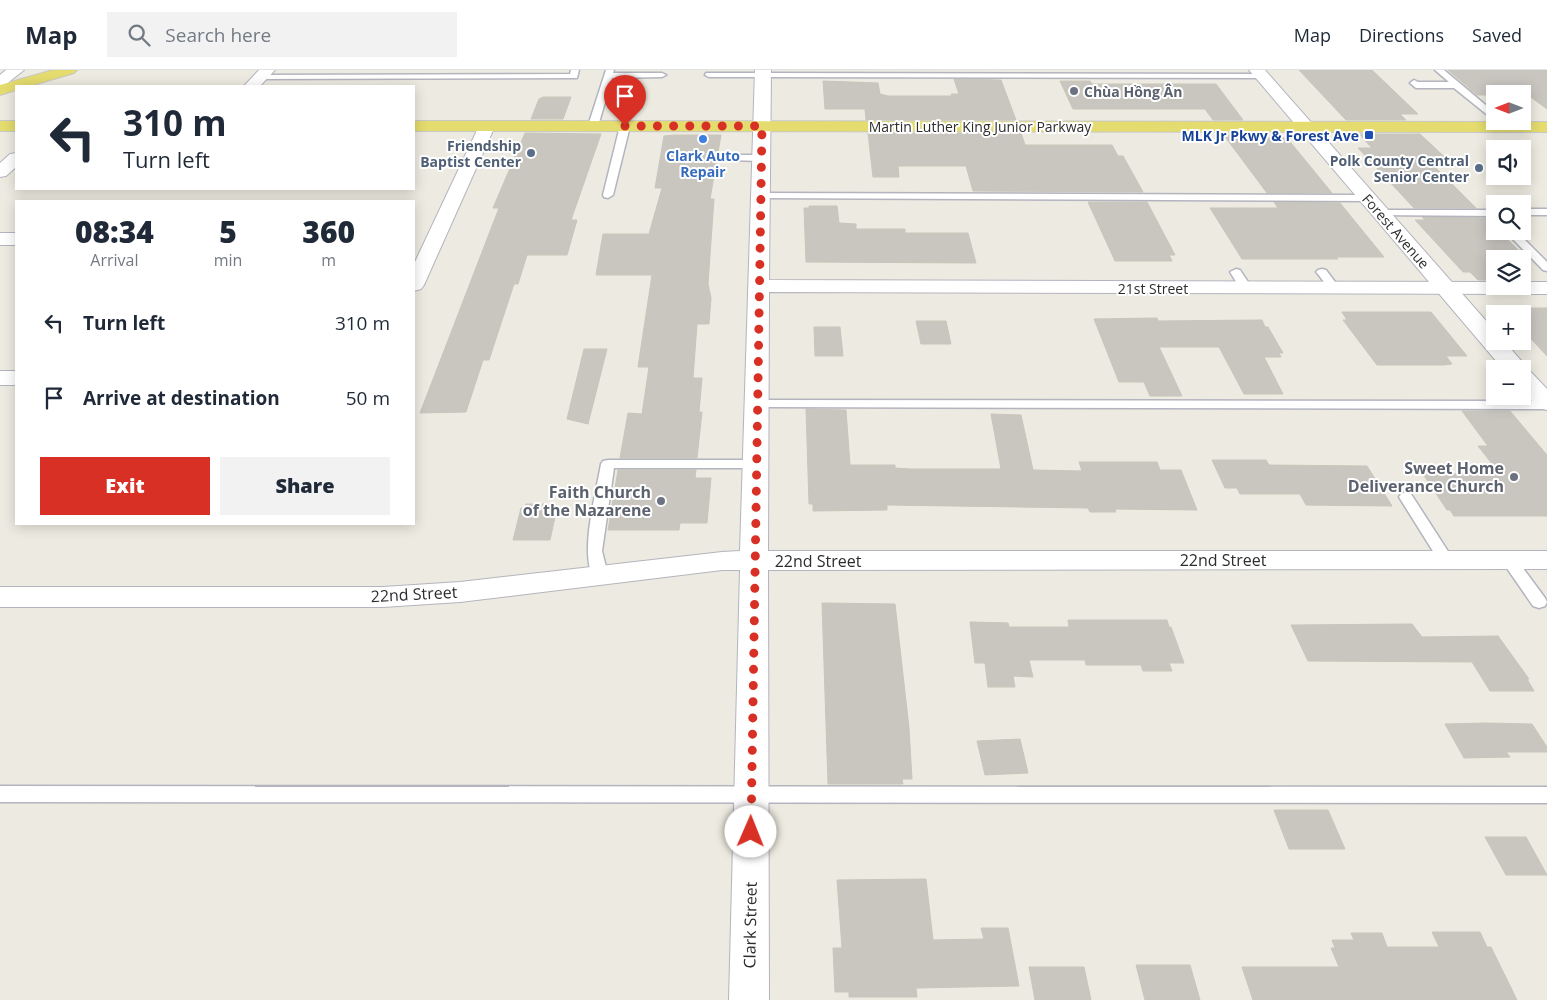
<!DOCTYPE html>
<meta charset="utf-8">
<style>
body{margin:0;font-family:"Open Sans",sans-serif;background:#f2f2f3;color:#1f2937;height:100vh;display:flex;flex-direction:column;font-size:19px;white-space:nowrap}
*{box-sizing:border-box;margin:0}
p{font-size:16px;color:#747a83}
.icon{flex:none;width:28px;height:28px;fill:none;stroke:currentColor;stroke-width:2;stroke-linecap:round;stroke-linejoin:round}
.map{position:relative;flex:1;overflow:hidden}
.details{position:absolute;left:15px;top:130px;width:400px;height:325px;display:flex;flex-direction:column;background:#fff;border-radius:0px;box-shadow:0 2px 12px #0003}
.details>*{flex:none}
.top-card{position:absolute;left:15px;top:15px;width:400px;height:105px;border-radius:0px;box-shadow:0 2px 12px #0003;background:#fff;color:#1f2937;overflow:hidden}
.needle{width:32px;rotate:270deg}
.tools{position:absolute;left:1486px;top:15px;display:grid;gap:10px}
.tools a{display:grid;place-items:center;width:45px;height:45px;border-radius:0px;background:#fff;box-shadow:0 2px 12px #0003;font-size:25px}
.pin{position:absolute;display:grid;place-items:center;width:42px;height:42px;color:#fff;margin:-51px -21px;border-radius:50% 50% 50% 0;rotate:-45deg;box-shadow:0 0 5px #0007}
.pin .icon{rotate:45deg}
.me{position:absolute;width:55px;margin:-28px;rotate:1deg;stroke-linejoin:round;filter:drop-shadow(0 0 4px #0008)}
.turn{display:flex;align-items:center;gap:18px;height:105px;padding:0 25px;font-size:22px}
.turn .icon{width:65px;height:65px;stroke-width:2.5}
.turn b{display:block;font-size:35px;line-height:42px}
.eta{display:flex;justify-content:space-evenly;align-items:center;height:85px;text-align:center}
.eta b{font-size:30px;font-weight:800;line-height:35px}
.action{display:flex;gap:10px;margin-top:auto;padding:10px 25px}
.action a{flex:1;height:58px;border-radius:0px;background:#d93025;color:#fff;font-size:20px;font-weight:800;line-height:58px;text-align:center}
.action a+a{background:#f2f2f3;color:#1f2937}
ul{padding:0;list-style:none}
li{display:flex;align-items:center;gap:15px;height:75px;padding:0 25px}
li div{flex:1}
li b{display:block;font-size:19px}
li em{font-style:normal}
header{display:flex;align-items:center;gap:30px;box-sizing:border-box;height:70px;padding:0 25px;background:#fff;border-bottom:1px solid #e0e1e3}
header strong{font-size:24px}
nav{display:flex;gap:28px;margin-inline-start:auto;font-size:18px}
.search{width:350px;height:45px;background:#f2f2f3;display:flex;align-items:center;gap:12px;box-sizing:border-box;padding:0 18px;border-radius:0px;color:#747a83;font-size:19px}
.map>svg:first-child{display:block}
.building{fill:#c9c6c0;stroke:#c8c6ba}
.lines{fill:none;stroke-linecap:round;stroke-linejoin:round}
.service-casing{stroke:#b4b4bf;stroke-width:3}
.minor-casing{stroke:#b4b4bf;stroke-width:2}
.secondary-casing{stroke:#b4b4bf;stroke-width:2}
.primary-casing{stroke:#c8c8c8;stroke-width:2}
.service{fill:#fff;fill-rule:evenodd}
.minor{fill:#fff;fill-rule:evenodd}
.secondary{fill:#fff;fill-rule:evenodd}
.primary{fill:#e4dc6e;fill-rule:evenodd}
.route{stroke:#d93025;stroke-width:9;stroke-dasharray:0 16.2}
.worship-dot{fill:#6b7280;stroke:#fff;stroke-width:2}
.transit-dot{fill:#1a4fb4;stroke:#fff;stroke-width:2}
.shop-dot{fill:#3f7fe0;stroke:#fff;stroke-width:2}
.service-dot{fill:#5c6f8a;stroke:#fff;stroke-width:2}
.labels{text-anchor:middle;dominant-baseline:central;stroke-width:4;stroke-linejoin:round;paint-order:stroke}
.far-worship-label{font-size:14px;font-weight:bold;fill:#5b616d;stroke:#fff;text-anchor:start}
.far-street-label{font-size:14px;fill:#2d2d2d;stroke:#fff}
.far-transit-label{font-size:14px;font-weight:bold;fill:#164399;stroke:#fff;text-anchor:end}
.far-service-label{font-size:14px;font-weight:bold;fill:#4e5e75;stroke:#fff;text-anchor:end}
.far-shop-label{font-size:14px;font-weight:bold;fill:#366cbe;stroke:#fff}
.worship-label{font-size:16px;font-weight:bold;fill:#5b616d;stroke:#fff;text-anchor:end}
.street-label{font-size:16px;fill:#2d2d2d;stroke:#fff}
</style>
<header>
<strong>Map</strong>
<div class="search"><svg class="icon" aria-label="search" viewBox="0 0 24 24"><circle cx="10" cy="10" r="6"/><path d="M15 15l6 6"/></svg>Search here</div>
<nav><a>Map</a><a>Directions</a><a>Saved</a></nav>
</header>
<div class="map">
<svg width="1547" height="930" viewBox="0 0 1547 930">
<rect width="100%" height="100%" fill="#edeae1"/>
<g class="building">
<polygon points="1299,0 1372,0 1418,44 1400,44 1406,50 1346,50"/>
<polygon points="1448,0 1547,0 1547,39 1528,25 1477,25"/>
<polygon points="954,9 1001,10 1016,50 866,50 865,39 825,39 823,11 878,13 880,24 888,26 952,26 951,24 959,24"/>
<polygon points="1060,11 1090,11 1092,14 1216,14 1243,50 1213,50 1205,39 1073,39"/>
<polygon points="543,27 571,27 563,49 531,49 539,29"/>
<polygon points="525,63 601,64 571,150 577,150 567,185 527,185 518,214 514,214 489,290 483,290 466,342 420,343 499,138 493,138"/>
<polygon points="868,63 1021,63 1025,75 1112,75 1118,86 1123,86 1143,122 973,121 966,96 898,96 899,107 873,107"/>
<polygon points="1223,64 1254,64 1257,68 1287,68 1332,123 1267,123"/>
<polygon points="1359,64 1420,64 1451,93 1431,93 1476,138 1414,138 1358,78 1372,78"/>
<polygon points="674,65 721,65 710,129 714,129 708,214 711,228 709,254 697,254 693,308 702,308 699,342 702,342 697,388 620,388 628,343 642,344 649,297 638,297 652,205 596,205 603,164 649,164 662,118 655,118 664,66"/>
<polygon points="1088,132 1147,132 1175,185 1169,185 1172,191 1115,191"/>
<polygon points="1274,132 1340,133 1384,187 1336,187 1338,189 1242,189 1210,138 1278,138"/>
<polygon points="809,136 837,136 839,153 856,154 856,159 905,159 905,163 968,163 976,193 806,192 804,138 809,138"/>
<polygon points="1422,147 1486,148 1495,157 1495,161 1499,161 1527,189 1495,189 1495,210 1478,210 1470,202 1463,202 1415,150 1425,150"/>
<polygon points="1503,238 1547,238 1547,286 1522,259 1522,244 1509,244"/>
<polygon points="1342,242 1431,242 1467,286 1446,286 1452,294 1444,295 1377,295 1343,250 1347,250"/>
<polygon points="1157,248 1158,251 1262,250 1265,257 1268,257 1283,283 1279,283 1281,287 1264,287 1283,324 1244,324 1219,277 1159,277 1182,326 1150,326 1144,312 1119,312 1094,249"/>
<polygon points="916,251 946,251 951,274 921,274"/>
<polygon points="814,257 840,257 843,286 815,286"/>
<polygon points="584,279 607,279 588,354 567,349"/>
<polygon points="806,339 846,340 850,395 895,395 895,398 910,399 1001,399 991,344 1021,345 1033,400 1082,401 1079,392 1157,392 1160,400 1181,400 1197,440 1115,439 1116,442 1090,442 1088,438 887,435 887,440 813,441 813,434 809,434"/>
<polygon points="1462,341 1510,341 1547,385 1547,446 1454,446 1450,440 1447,440 1423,404 1478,404 1472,395 1493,395 1478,376 1488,376"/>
<polygon points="1212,390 1266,390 1269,395 1367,396 1392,436 1306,435 1300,424 1240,424 1237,418 1225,418"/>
<polygon points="618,400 696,400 695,408 711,408 707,453 680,453 679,460 608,460"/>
<polygon points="526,434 553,434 552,438 557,438 550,470 513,470 521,438 525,438"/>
<polygon points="822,533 895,534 909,658 912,709 902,709 903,714 828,714"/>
<polygon points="1068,550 1167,550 1169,557 1171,557 1184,593 1169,593 1172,601 1143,601 1141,595 1086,595 1085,590 1029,590 1033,607 1013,606 1015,617 988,617 985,593 975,593 970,552 1008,553 1009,557 1069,557"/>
<polygon points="1412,554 1422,567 1498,566 1529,609 1527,609 1534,621 1490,621 1472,592 1308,591 1291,555"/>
<polygon points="1486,653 1532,654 1547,677 1547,682 1506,682 1510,687 1464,688 1445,654"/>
<polygon points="1020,669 1028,703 985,705 977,671"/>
<polygon points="1274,740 1328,740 1345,779 1289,779"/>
<polygon points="1485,767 1526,767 1547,805 1506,805"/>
<polygon points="926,809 933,870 984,869 981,858 1008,858 1019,916 916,918 917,927 849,927 849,922 835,922 833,878 842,878 837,810"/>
<polygon points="1432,862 1480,862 1487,877 1491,877 1517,930 1253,930 1242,897 1339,897 1331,878 1335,878 1332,870 1354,870 1351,863 1382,863 1387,877 1439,877"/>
<polygon points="1136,895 1190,895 1200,930 1145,930"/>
<polygon points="1029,897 1084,897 1091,930 1035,930"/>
</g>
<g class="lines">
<g class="service-casing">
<g id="service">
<polygon points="571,0 579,0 577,8 260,9 256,7 260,5 570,4"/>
<polygon points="606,0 614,0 613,3 662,3 666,5 662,7 612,8 598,56 593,59 588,56"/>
<polygon points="1435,0 1444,0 1495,43 1495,51 1454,18 1416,18 1410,13 1414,10 1418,12 1449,12"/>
<polygon points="706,3 1262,4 1266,6 1262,8 709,7 705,5"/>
<polygon points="625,53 630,56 613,125 608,128 604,127 603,125 620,56"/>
<polygon points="731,85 761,85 766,88 761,91 728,90 726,88"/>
<polygon points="760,123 1367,125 1372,128 1367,131 756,128 756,124"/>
<rect x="1522" y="139" width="25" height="6"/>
<polygon points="1380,140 1495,140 1495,146 1376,145 1375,143"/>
<polygon points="1505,161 1516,161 1547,192 1547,201 1543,200"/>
<polygon points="1236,199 1240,200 1252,218 1250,220 1242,220 1240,218 1230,202"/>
<polygon points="1322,199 1326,200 1338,216 1340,218 1338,220 1330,220 1318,204 1316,202 1318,200"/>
<polygon points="756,330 1547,331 1547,339 751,337 749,334 751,331"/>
<path d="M 608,390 L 755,390 L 760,391 L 762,394 L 760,397 L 755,398 L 614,398 L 602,481 L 608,505 L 606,509 L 600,510 L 594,509 C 579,483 596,424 601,394 L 603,391 Z"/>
<polygon points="1406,422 1411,424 1451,486 1454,490 1451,494 1446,495 1441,494 1399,427 1401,424"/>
<polygon points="1509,485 1514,486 1545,528 1547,532 1545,536 1539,538 1533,536 1504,494 1501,490 1504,486"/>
<polygon points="0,716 1547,717 1547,733 0,732"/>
</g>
</g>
<g class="minor-casing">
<g id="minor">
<polygon points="6,0 24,0 5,15 0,17 0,5"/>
<polygon points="259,0 275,0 260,16 244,16"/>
<polygon points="755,0 771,0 769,210 1495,212 1495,216 1522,216 1522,212 1547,212 1547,224 769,222 768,481 1547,481 1547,499 768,500 769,930 729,930 740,500 722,500 460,532 383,537 0,537 0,517 383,517 460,512 722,482 740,481"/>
<polygon points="487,51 493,52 495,56 424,215 421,219 414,221 414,194 479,56 481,52"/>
<polygon points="16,83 16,97 6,106 0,107 0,93 10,84"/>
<rect x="0" y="163" width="16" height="12"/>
<rect x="0" y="301" width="16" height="14"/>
</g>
</g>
<g class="secondary-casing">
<polygon id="secondary" points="1249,0 1265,0 1495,261 1495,271 1504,271 1524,294 1527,300 1530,301 1547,319 1547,340 1539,338 1522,321 1522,299 1503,299"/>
</g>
<g class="primary-casing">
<g id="primary">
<polygon points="53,0 77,0 74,3 30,16 16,16 16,20 0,25 0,15"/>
<rect x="0" y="51" width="16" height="10"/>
<polygon points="414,51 1547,52 1547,62 414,61"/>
</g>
</g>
<use href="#service" class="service"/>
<use href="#minor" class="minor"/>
<use href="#secondary" class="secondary"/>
<use href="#primary" class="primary"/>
</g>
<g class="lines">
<polyline class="route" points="625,56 762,56 751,762"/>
</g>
<g class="worship-dot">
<circle cx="1074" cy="21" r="5"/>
<circle cx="1514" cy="407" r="5"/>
<circle cx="661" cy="431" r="5"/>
</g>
<rect class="transit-dot" x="1364" y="60" width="10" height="10" rx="2.5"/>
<circle class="shop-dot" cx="703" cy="69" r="5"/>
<g class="service-dot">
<circle cx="531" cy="83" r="5"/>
<circle cx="1479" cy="98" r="5"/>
</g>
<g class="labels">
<g class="far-worship-label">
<text x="1084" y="21">Chùa Hồng Ân</text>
</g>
<g class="far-street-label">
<text x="980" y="56">Martin Luther King Junior Parkway</text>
<text transform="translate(1396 161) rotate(49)">Forest Avenue</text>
<text x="1153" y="218">21st Street</text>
</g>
<g class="far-transit-label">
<text x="1359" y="65">MLK Jr Pkwy &amp; Forest Ave</text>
</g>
<g class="far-service-label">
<text x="521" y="75">Friendship<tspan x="521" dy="16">Baptist Center</tspan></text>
<text x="1469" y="90">Polk County Central<tspan x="1469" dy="16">Senior Center</tspan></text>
</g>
<g class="far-shop-label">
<text x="703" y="85">Clark Auto<tspan x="703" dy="16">Repair</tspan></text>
</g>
<g class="worship-label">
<text x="1504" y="398">Sweet Home<tspan x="1504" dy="18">Deliverance Church</tspan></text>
<text x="651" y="422">Faith Church<tspan x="651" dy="18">of the Nazarene</tspan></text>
</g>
<g class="street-label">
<text x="1223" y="490">22nd Street</text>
<text x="818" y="491">22nd Street</text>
<text transform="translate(414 524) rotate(-3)">22nd Street</text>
<text transform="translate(750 855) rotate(-89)">Clark Street</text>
</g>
</g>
</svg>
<div class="tools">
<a><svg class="needle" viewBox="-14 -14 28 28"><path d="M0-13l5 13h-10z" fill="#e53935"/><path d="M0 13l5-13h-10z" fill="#747a83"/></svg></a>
<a><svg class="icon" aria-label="sound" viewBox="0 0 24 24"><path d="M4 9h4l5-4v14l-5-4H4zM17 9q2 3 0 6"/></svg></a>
<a><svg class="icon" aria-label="search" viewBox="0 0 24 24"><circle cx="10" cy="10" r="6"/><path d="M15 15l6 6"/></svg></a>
<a><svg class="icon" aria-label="layers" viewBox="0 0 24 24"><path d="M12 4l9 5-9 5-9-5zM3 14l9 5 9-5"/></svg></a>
<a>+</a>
<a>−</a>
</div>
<div class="pin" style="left:625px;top:56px;background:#d93025"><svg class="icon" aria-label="arrive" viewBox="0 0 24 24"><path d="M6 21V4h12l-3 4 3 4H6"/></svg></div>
<svg class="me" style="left:751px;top:762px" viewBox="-20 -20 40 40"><circle r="19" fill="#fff"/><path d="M0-13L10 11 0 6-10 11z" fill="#d93025"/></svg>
<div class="top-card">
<div class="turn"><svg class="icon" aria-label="left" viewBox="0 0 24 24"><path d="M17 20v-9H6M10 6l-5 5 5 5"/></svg><div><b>310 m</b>Turn left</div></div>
</div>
<section class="details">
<div class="eta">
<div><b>08:34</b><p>Arrival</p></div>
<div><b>5</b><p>min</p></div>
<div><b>360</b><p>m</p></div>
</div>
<ul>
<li><svg class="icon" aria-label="left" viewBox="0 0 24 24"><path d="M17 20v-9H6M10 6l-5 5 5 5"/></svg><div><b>Turn left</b></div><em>310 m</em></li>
<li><svg class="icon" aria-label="arrive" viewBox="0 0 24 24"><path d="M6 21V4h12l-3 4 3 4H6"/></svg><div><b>Arrive at destination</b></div><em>50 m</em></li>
</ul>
<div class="action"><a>Exit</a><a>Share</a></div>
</section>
</div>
